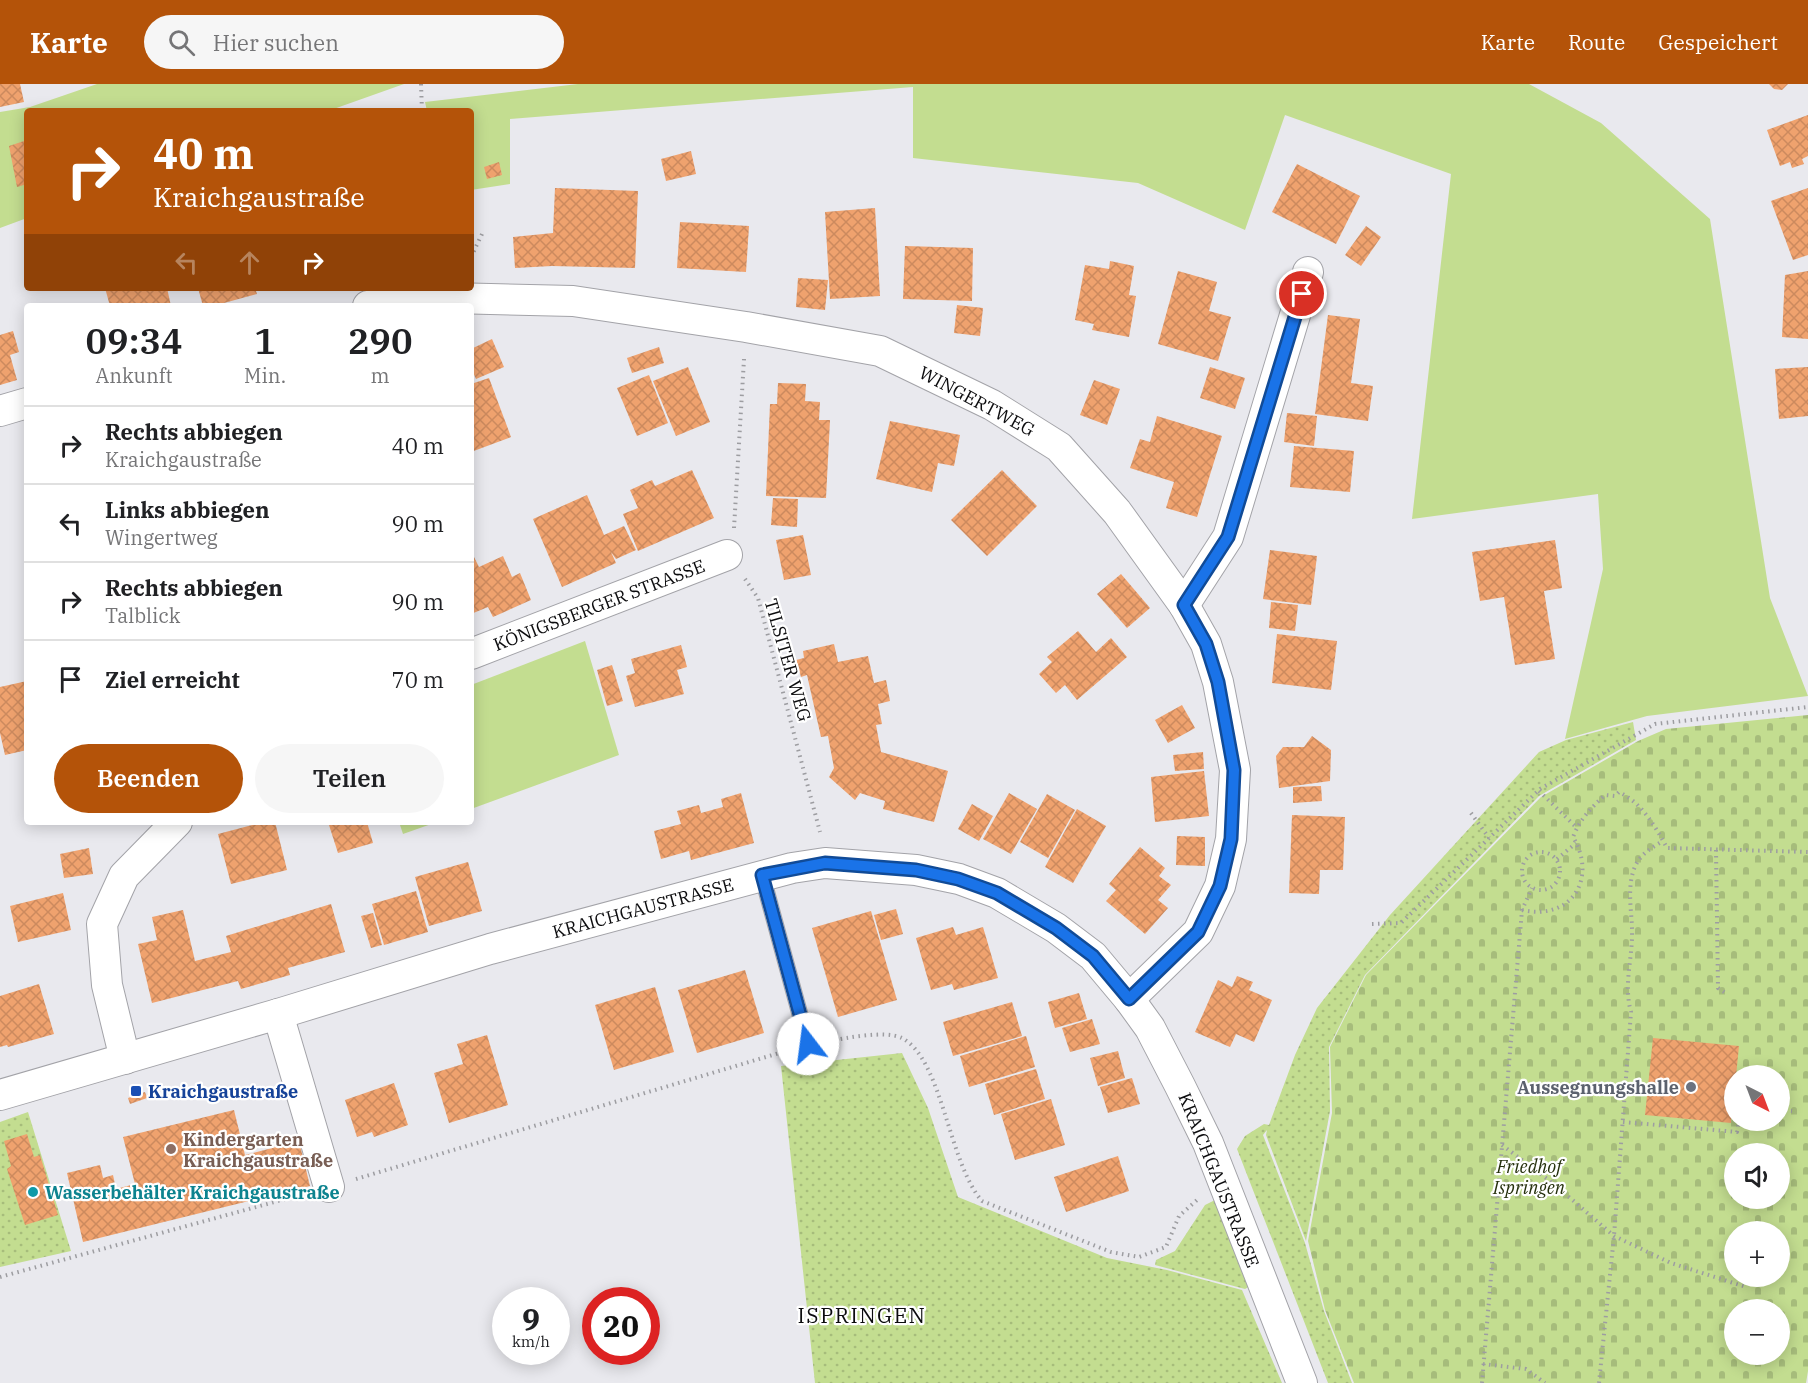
<!DOCTYPE html>
<html lang="de">
<meta charset="utf-8">
<style>
body{margin:0;font-family:"IBM Plex Serif",serif;background:#f6f6f6;color:#202124;height:100vh;display:flex;flex-direction:column;font-size:22px;white-space:nowrap}
*{box-sizing:border-box;margin:0}
p{font-size:20px;color:#757577}
.icon{flex:none;width:33px;height:33px;fill:none;stroke:currentColor;stroke-width:2;stroke-linecap:round;stroke-linejoin:round}
.map{position:relative;flex:1;overflow:hidden}
.sheet{position:absolute;left:24px;top:219px;width:450px;height:522px;display:flex;flex-direction:column;background:#fff;border-radius:6px;box-shadow:0 3px 15px #0003}
.sheet>*{flex:none}
.banner{position:absolute;left:24px;top:24px;width:450px;height:183px;border-radius:6px;box-shadow:0 3px 15px #0003;background:#b45309;color:#fff;overflow:hidden}
.needle{width:39px;rotate:138deg}
.tools{position:absolute;left:1724px;top:981px;display:grid;gap:12px}
.tools a{display:grid;place-items:center;width:66px;height:66px;border-radius:50%;background:#fff;box-shadow:0 3px 15px #0003;font-size:30px}
.speed{position:absolute;left:492px;top:1203px;display:flex;gap:12px;font-size:30px;font-weight:700;text-align:center}
.speed>*{display:grid;place-content:center;width:78px;height:78px;border-radius:50%;background:#fff;box-shadow:0 3px 15px #0003;line-height:1}
.speed small{font-size:15px;font-weight:400}
.speed .limit{border:9px solid #d22;background:#fff;color:#111}
.pin{position:absolute;display:grid;place-items:center;width:51px;height:51px;color:#fff;margin:-26px;border:3px solid #fff;border-radius:50%;box-shadow:0 2px 6px #0007}
.me{position:absolute;width:66px;margin:-33px;rotate:345deg;stroke-linejoin:round;filter:drop-shadow(0 0 4px #0008)}
.turn{display:flex;align-items:center;gap:21px;height:126px;padding:0 30px;font-size:27px}
.turn .icon{width:78px;height:78px;stroke-width:2.5}
.turn b{display:block;font-size:42px;line-height:51px}
.lanes{display:flex;align-items:center;height:57px;padding:0 30px;background:#0003;justify-content:center;gap:30px;direction:ltr}
.lanes .off{opacity:.35}
.eta{display:flex;justify-content:space-evenly;align-items:center;height:102px;text-align:center}
.eta b{font-size:36px;font-weight:600;line-height:42px}
.action{display:flex;gap:12px;margin-top:auto;padding:12px 30px}
.action a{flex:1;height:69px;border-radius:36px;background:#b45309;color:#fff;font-size:24px;font-weight:600;line-height:69px;text-align:center}
.action a+a{background:#f6f6f6;color:#202124}
ul{padding:0;list-style:none}
li{display:flex;align-items:center;gap:18px;height:78px;padding:0 30px;border-top:2px solid #e0e0e0}
li div{flex:1}
li b{display:block;font-size:22px}
li em{font-style:normal}
header{display:flex;align-items:center;gap:36px;box-sizing:border-box;height:84px;padding:0 30px;background:#b45309;color:#fff}
header strong{font-size:28px}
nav{display:flex;gap:33px;margin-inline-start:auto;font-size:21px}
.search{width:420px;height:54px;background:#f6f6f6;display:flex;align-items:center;gap:15px;box-sizing:border-box;padding:0 21px;border-radius:33px;color:#757577;font-size:22px}
.map>svg:first-child{display:block}
.grass{fill:url(#grass-dots)}
.cemetery{fill:url(#cemetery-stones);fill-rule:evenodd}
.green{fill:#c3dd90}
.building{fill:url(#building-cross-hatch)}
.lines{fill:none;stroke-linecap:round;stroke-linejoin:round}
.lane-casing{stroke:#a3a3a8;stroke-width:17}
.street-casing{stroke:#a3a3a8;stroke-width:32}
.path{stroke:#9d9da1;stroke-width:4;stroke-dasharray:1.5 4.5;stroke-linecap:butt}
.lane{stroke:#fff;stroke-width:15}
.street{stroke:#fff;stroke-width:30}
.route-casing{stroke:#114b97;stroke-width:15}
.route{stroke:#1a73e8;stroke-width:10}
.worship-dot{fill:#6b7280;stroke:#fff;stroke-width:2}
.transit-dot{fill:#1a4fb4;stroke:#fff;stroke-width:2}
.education-dot{fill:#8d6e63;stroke:#fff;stroke-width:2}
.culture-dot{fill:#0f9aa8;stroke:#fff;stroke-width:2}
.labels{text-anchor:middle;dominant-baseline:central;stroke-width:4.5;stroke-linejoin:round;paint-order:stroke}
.street-label{font-size:18px;fill:#0c0c0e;stroke:#fff}
.worship-label{font-size:18px;font-weight:bold;fill:#5b616d;stroke:#fff;text-anchor:end}
.transit-label{font-size:18px;font-weight:bold;fill:#164399;stroke:#fff;text-anchor:start}
.education-label{font-size:18px;font-weight:bold;fill:#785e54;stroke:#fff;text-anchor:start}
.park-label{font-size:18px;font-style:italic;fill:#26310d;stroke:#fff}
.culture-label{font-size:18px;font-weight:bold;fill:#0d838f;stroke:#fff;text-anchor:start}
.quarter-label{font-size:21px;letter-spacing:1.5px;fill:#0c0c0e;stroke:#fff}
</style>
<header>
<strong>Karte</strong>
<div class="search"><svg class="icon" aria-label="search" viewBox="0 0 24 24"><circle cx="10" cy="10" r="6"/><path d="M15 15l6 6"/></svg>Hier suchen</div>
<nav><a>Karte</a><a>Route</a><a>Gespeichert</a></nav>
</header>
<div class="map">
<svg width="1808" height="1299" viewBox="0 0 1808 1299">
<defs>
<pattern id="grass-dots" width="8" height="8" patternUnits="userSpaceOnUse" patternTransform="scale(1.5)"><rect width="8" height="8" fill="#c3dd90"/><path d="M2 2h.1M6 6h.1" fill="none" stroke="#a6bc7b" stroke-width="1.8" stroke-linecap="round"/></pattern>
<pattern id="cemetery-stones" width="16" height="16" patternUnits="userSpaceOnUse" patternTransform="scale(1.5)"><rect width="16" height="16" fill="#c3dd90"/><path d="M2 7V4a2 2 0 0 1 4 0v3zM10 15v-3a2 2 0 0 1 4 0v3z" fill="#a6bc7b"/></pattern>
<pattern id="building-cross-hatch" width="8" height="8" patternUnits="userSpaceOnUse" patternTransform="scale(1.5)"><rect width="8" height="8" fill="#efa26e"/><path d="M0 0l8 8M0 8l8-8" fill="none" stroke="#cc8a5e"/></pattern>
</defs>
<rect width="100%" height="100%" fill="#e9e9ee"/>
<g class="grass">
<polygon points="1633,638 1636,656 1539,712 1365,891 1329,963 1330,1027 1306,1157 1266,1051 1267,1046 1263,1051 1305,1159 1324,1227 1352,1299 1328,1299 1237,1065 1245,1052 1264,1040 1269,1041 1295,971 1317,924 1390,831 1539,668 1566,656"/>
<polygon points="902,969 928,1024 958,1113 1107,1174 1167,1186 1242,1206 1282,1299 815,1299 781,982"/>
<polygon points="28,1028 71,1167 0,1183 0,1038"/>
<polygon points="1215,1116 1250,1202 1245,1205 1155,1181 1156,1176 1175,1167 1205,1121"/>
</g>
<path class="cemetery" d="M 1808,631 L 1808,1287 L 1806,1299 L 1354,1299 L 1325,1226 L 1308,1157 L 1332,1029 L 1330,963 L 1366,891 L 1541,713 L 1638,657 L 1666,645 ZM 1734,992 L 1779,992 L 1779,1036 L 1734,1036 ZM 1734,1070 L 1779,1070 L 1779,1114 L 1734,1114 ZM 1734,1148 L 1779,1148 L 1779,1192 L 1734,1192 ZM 1734,1226 L 1779,1226 L 1779,1270 L 1734,1270 Z"/>
<g class="green">
<polygon points="97,0 404,0 328,27 27,27 27,134 0,144 0,28 30,23"/>
<polygon points="578,0 1529,0 1601,39 1710,135 1770,514 1808,612 1647,632 1565,655 1603,485 1598,410 1412,435 1451,90 1285,31 1245,146 1138,99 913,74 913,3 510,35 510,100 471,106 471,27 427,27 425,18"/>
<polygon points="585,557 619,671 471,725 471,601"/>
<polygon points="399,738 437,738 403,750"/>
</g>
<g class="building">
<polygon points="0,0 20,0 24,18 0,23"/>
<polygon points="1769,0 1788,0 1782,6 1774,5"/>
<polygon points="1808,31 1808,72 1802,75 1804,80 1792,84 1790,78 1780,82 1767,46"/>
<polygon points="27,56 27,100 17,103 9,62"/>
<polygon points="691,67 696,90 666,97 661,75"/>
<polygon points="499,78 502,91 487,95 484,83"/>
<polygon points="1297,80 1360,112 1336,160 1272,128"/>
<polygon points="555,104 638,107 635,184 552,182 515,184 513,153 553,149"/>
<polygon points="1808,104 1808,171 1793,176 1771,117"/>
<polygon points="875,124 880,212 830,215 825,128"/>
<polygon points="680,138 749,142 746,188 677,184"/>
<polygon points="1366,142 1381,153 1361,182 1345,171"/>
<polygon points="905,162 973,164 972,217 903,215"/>
<polygon points="1110,177 1134,182 1129,211 1136,212 1129,253 1092,246 1094,240 1075,236 1085,181 1109,185"/>
<polygon points="1178,187 1217,198 1209,227 1231,233 1218,277 1158,260"/>
<polygon points="1808,187 1808,255 1782,253 1785,191"/>
<polygon points="798,194 828,196 825,226 796,223"/>
<polygon points="105,204 167,204 171,222 110,222"/>
<polygon points="198,204 255,204 257,210 213,222 203,222"/>
<polygon points="957,221 983,224 980,252 954,249"/>
<polygon points="1328,231 1360,235 1351,299 1373,302 1368,337 1315,330"/>
<polygon points="13,247 19,268 10,271 17,296 0,301 0,251"/>
<polygon points="492,255 504,283 476,295 471,284 471,265"/>
<polygon points="659,263 664,279 632,289 627,274"/>
<polygon points="688,283 710,338 676,352 653,297"/>
<polygon points="1210,283 1245,294 1235,325 1200,314"/>
<polygon points="1808,283 1808,332 1779,335 1775,285"/>
<polygon points="649,291 668,339 637,352 617,304"/>
<polygon points="489,294 511,353 471,368 471,300"/>
<polygon points="1094,296 1120,305 1107,341 1080,331"/>
<polygon points="778,299 806,300 805,317 820,318 819,336 830,336 826,414 766,412 770,320 777,320"/>
<polygon points="1287,329 1317,332 1314,362 1284,358"/>
<polygon points="1157,332 1222,352 1197,433 1166,424 1174,398 1130,384 1140,355 1150,358"/>
<polygon points="890,337 960,351 954,382 938,379 932,408 876,395"/>
<polygon points="1294,362 1354,367 1350,408 1290,403"/>
<polygon points="692,386 714,434 638,467 623,430 638,424 630,406 652,396 655,402"/>
<polygon points="1002,386 1037,422 987,472 951,436"/>
<polygon points="587,411 604,451 624,442 636,466 616,475 611,468 616,479 562,503 533,435"/>
<polygon points="773,414 798,415 797,443 771,441"/>
<polygon points="803,451 811,491 784,496 776,456"/>
<polygon points="1555,456 1562,504 1544,507 1555,575 1515,581 1504,513 1480,517 1472,468"/>
<polygon points="1270,466 1317,472 1311,521 1263,515"/>
<polygon points="503,472 512,493 520,489 531,516 493,533 488,523 471,530 471,474 474,473 479,483"/>
<polygon points="1121,490 1150,524 1127,544 1097,510"/>
<polygon points="1271,518 1298,521 1295,547 1269,544"/>
<polygon points="1078,547 1096,568 1111,554 1127,573 1077,616 1065,601 1056,609 1039,590 1052,578 1047,573"/>
<polygon points="1277,550 1337,557 1331,606 1272,599"/>
<polygon points="834,560 838,578 868,572 874,599 886,596 890,617 878,620 882,640 876,641 881,668 948,687 934,738 883,725 885,717 860,709 855,716 829,693 834,684 828,652 821,653 807,591 801,593 796,576 804,574 803,567"/>
<polygon points="681,561 687,583 677,586 684,610 635,623 626,592 635,589 631,575"/>
<polygon points="612,581 623,617 607,622 597,586"/>
<polygon points="27,597 27,666 5,671 0,649 0,603"/>
<polygon points="1182,621 1195,644 1168,659 1155,636"/>
<polygon points="1312,652 1331,666 1330,697 1279,704 1276,672 1283,663 1304,663"/>
<polygon points="1203,668 1204,685 1175,687 1173,671"/>
<polygon points="1204,687 1209,732 1155,738 1151,693"/>
<polygon points="1321,702 1322,717 1293,719 1293,703"/>
<polygon points="741,709 754,759 691,776 689,767 661,775 654,747 681,740 677,727 699,721 701,729 723,723 721,715"/>
<polygon points="1009,709 1037,725 1011,770 983,755"/>
<polygon points="1047,710 1075,726 1048,774 1020,758"/>
<polygon points="972,720 993,732 979,757 958,745"/>
<polygon points="1077,725 1106,742 1073,799 1045,783"/>
<polygon points="1292,731 1345,733 1343,786 1320,786 1319,810 1289,809"/>
<polygon points="264,738 275,738 287,786 231,800 218,750"/>
<polygon points="328,738 367,738 373,759 338,769"/>
<polygon points="1177,752 1205,753 1205,782 1176,781"/>
<polygon points="1140,763 1165,784 1159,792 1171,801 1158,816 1168,824 1145,850 1106,817 1116,806 1109,800"/>
<polygon points="89,764 93,790 64,794 60,770"/>
<polygon points="468,778 482,827 429,842 415,793"/>
<polygon points="416,807 428,848 384,861 372,820"/>
<polygon points="63,809 71,846 18,858 10,822"/>
<polygon points="331,820 345,868 288,884 290,891 241,905 238,897 152,919 138,860 157,856 152,833 183,826 195,877 231,868 226,852"/>
<polygon points="896,825 903,850 881,856 874,831"/>
<polygon points="871,827 897,916 838,933 812,844"/>
<polygon points="373,829 382,861 371,864 361,832"/>
<polygon points="953,843 956,851 983,843 998,894 954,906 952,900 931,906 916,854"/>
<polygon points="745,886 764,949 697,969 678,906"/>
<polygon points="1237,892 1253,898 1249,906 1272,916 1254,958 1236,950 1230,963 1195,948 1218,896 1232,903"/>
<polygon points="39,900 54,950 8,963 7,961 0,963 0,912"/>
<polygon points="655,903 674,968 614,986 595,921"/>
<polygon points="1079,909 1087,935 1055,944 1048,918"/>
<polygon points="1012,918 1022,952 953,972 943,938"/>
<polygon points="1092,935 1100,960 1070,968 1062,944"/>
<polygon points="487,951 508,1021 449,1039 434,989 463,980 457,960"/>
<polygon points="1026,952 1035,983 969,1003 960,972"/>
<polygon points="1653,954 1739,962 1736,992 1734,992 1731,1039 1645,1031"/>
<polygon points="1118,967 1125,994 1098,1002 1090,974"/>
<polygon points="1036,985 1045,1015 994,1031 985,1000"/>
<polygon points="1132,994 1140,1020 1108,1029 1100,1003"/>
<polygon points="394,999 408,1041 374,1053 372,1048 357,1053 345,1016"/>
<polygon points="145,1008 147,1014 130,1020 128,1014"/>
<polygon points="1051,1015 1065,1061 1015,1076 1001,1030"/>
<polygon points="234,1026 245,1071 299,1057 310,1102 83,1158 67,1089 100,1081 103,1094 113,1091 116,1105 135,1100 123,1053"/>
<polygon points="27,1050 34,1073 40,1071 58,1131 25,1141 7,1085 11,1082 4,1057"/>
<polygon points="1118,1072 1129,1107 1066,1128 1054,1093"/>
</g>
<g class="lines">
<g class="lane-casing">
<polyline id="lane" points="762,791 808,960"/>
</g>
<g class="street-casing">
<g id="street">
<polyline points="368,222 451,214 573,217 746,243 880,267 992,321 1059,363 1117,428 1184,521 1206,560 1218,598 1235,686 1231,755 1220,802 1198,848 1129,915"/>
<polyline points="0,327 27,319"/>
<polyline points="1184,521 1228,453 1308,188"/>
<polyline points="471,570 727,471"/>
<polyline points="278,930 329,1103"/>
<polyline points="125,975 107,901 102,840 124,792 177,738"/>
<polyline points="0,1011 278,930 490,865 792,784 825,779 916,786 959,795 997,809 1056,844 1093,872 1129,915 1150,944 1180,1002 1208,1059 1302,1299"/>
</g>
</g>
<g class="path">
<polyline points="421,0 422,27"/>
<polyline points="471,173 482,150"/>
<polyline points="734,444 744,275"/>
<polyline points="745,495 758,514 820,748"/>
<polyline points="1539,707 1577,744"/>
<polyline points="1471,729 1489,754"/>
<polyline points="1716,766 1718,904 1727,910"/>
<circle cx="1541" cy="787" r="19"/>
<polyline points="1557,775 1576,759"/>
<path d="M 1522,826 C 1571,837 1598,795 1573,753 C 1580,735 1591,724 1605,711 L 1615,712 L 1619,708 C 1642,719 1655,742 1667,764 L 1808,768"/>
<polyline points="1372,840 1401,839 1540,705 1655,640 1808,623"/>
<path d="M 829,957 C 846,954 886,946 902,954 C 943,976 948,1078 982,1117 L 1111,1168 L 1139,1173 L 1166,1163 L 1179,1132 L 1197,1116"/>
<polyline points="1779,1026 1792,1027"/>
<polyline points="1623,1038 1737,1048 1739,1036"/>
<polyline points="1502,1061 1554,1100 1614,1152 1671,1179 1746,1203"/>
<polyline points="356,1095 786,967"/>
<polyline points="0,1193 300,1111"/>
<polyline points="1483,1280 1526,1285 1545,1299"/>
<polyline points="1482,1299 1522,826 1532,804"/>
<path d="M 1599,1299 L 1614,1152 L 1631,928 C 1624,903 1631,880 1632,854 C 1633,831 1626,808 1634,785 C 1639,771 1651,764 1663,757"/>
</g>
<use href="#lane" class="lane"/>
<use href="#street" class="street"/>
</g>
<g class="lines">
<g class="route-casing">
<polyline id="route" points="808,960 762,791 825,779 916,786 958,795 997,809 1056,844 1093,872 1129,915 1198,848 1220,802 1231,755 1234,686 1218,598 1206,560 1184,521 1228,453 1302,210"/>
</g>
<use href="#route" class="route"/>
</g>
<circle class="worship-dot" cx="1691" cy="1003" r="6"/>
<rect class="transit-dot" x="130" y="1001" width="12" height="12" rx="3"/>
<circle class="education-dot" cx="171" cy="1065" r="6"/>
<circle class="culture-dot" cx="33" cy="1108" r="6"/>
<g class="labels">
<g class="street-label">
<text transform="translate(977 317) rotate(28)">WINGERTWEG</text>
<text transform="translate(599 521) rotate(-21)">KÖNIGSBERGER STRASSE</text>
<text transform="translate(788 576) rotate(74)">TILSITER WEG</text>
<text transform="translate(643 824) rotate(-15)">KRAICHGAUSTRASSE</text>
<text transform="translate(1219 1096) rotate(68)">KRAICHGAUSTRASSE</text>
</g>
<g class="worship-label">
<text x="1679" y="1003">Aussegnungshalle</text>
</g>
<g class="transit-label">
<text x="148" y="1007">Kraichgaustraße</text>
</g>
<g class="education-label">
<text x="183" y="1055">Kindergarten<tspan x="183" dy="21">Kraichgaustraße</tspan></text>
</g>
<g class="park-label">
<text x="1529" y="1082">Friedhof<tspan x="1529" dy="21">Ispringen</tspan></text>
</g>
<g class="culture-label">
<text x="45" y="1108">Wasserbehälter Kraichgaustraße</text>
</g>
<g class="quarter-label">
<text x="862" y="1231">ISPRINGEN</text>
</g>
</g>
</svg>
<div class="tools">
<a><svg class="needle" viewBox="-14 -14 28 28"><path d="M0-13l5 13h-10z" fill="#e53935"/><path d="M0 13l5-13h-10z" fill="#757577"/></svg></a>
<a><svg class="icon" aria-label="sound" viewBox="0 0 24 24"><path d="M4 9h4l5-4v14l-5-4H4zM17 9q2 3 0 6"/></svg></a>
<a>+</a>
<a>−</a>
</div>
<div class="speed"><div>9<small>km/h</small></div><div class="limit">20</div></div>
<div class="pin" style="left:1302px;top:210px;background:#d93025"><svg class="icon" aria-label="arrive" viewBox="0 0 24 24"><path d="M6 21V4h12l-3 4 3 4H6"/></svg></div>
<svg class="me" style="left:808px;top:960px" viewBox="-20 -20 40 40"><circle r="19" fill="#fff"/><path d="M0-13L10 11 0 6-10 11z" fill="#1a73e8"/></svg>
<div class="banner">
<div class="turn"><svg class="icon" aria-label="right" viewBox="0 0 24 24"><path d="M7 20v-9h11M14 6l5 5-5 5"/></svg><div><b>40 m</b>Kraichgaustraße</div></div>
<div class="lanes"><svg class="icon off" aria-label="left" viewBox="0 0 24 24"><path d="M17 20v-9H6M10 6l-5 5 5 5"/></svg><svg class="icon off" aria-label="ahead" viewBox="0 0 24 24"><path d="M12 20V5M6 11l6-6 6 6"/></svg><svg class="icon" aria-label="right" viewBox="0 0 24 24"><path d="M7 20v-9h11M14 6l5 5-5 5"/></svg></div>
</div>
<section class="sheet">
<div class="eta">
<div><b>09:34</b><p>Ankunft</p></div>
<div><b>1</b><p>Min.</p></div>
<div><b>290</b><p>m</p></div>
</div>
<ul>
<li><svg class="icon" aria-label="right" viewBox="0 0 24 24"><path d="M7 20v-9h11M14 6l5 5-5 5"/></svg><div><b>Rechts abbiegen</b><p>Kraichgaustraße</p></div><em>40 m</em></li>
<li><svg class="icon" aria-label="left" viewBox="0 0 24 24"><path d="M17 20v-9H6M10 6l-5 5 5 5"/></svg><div><b>Links abbiegen</b><p>Wingertweg</p></div><em>90 m</em></li>
<li><svg class="icon" aria-label="right" viewBox="0 0 24 24"><path d="M7 20v-9h11M14 6l5 5-5 5"/></svg><div><b>Rechts abbiegen</b><p>Talblick</p></div><em>90 m</em></li>
<li><svg class="icon" aria-label="arrive" viewBox="0 0 24 24"><path d="M6 21V4h12l-3 4 3 4H6"/></svg><div><b>Ziel erreicht</b></div><em>70 m</em></li>
</ul>
<div class="action"><a>Beenden</a><a>Teilen</a></div>
</section>
</div>
